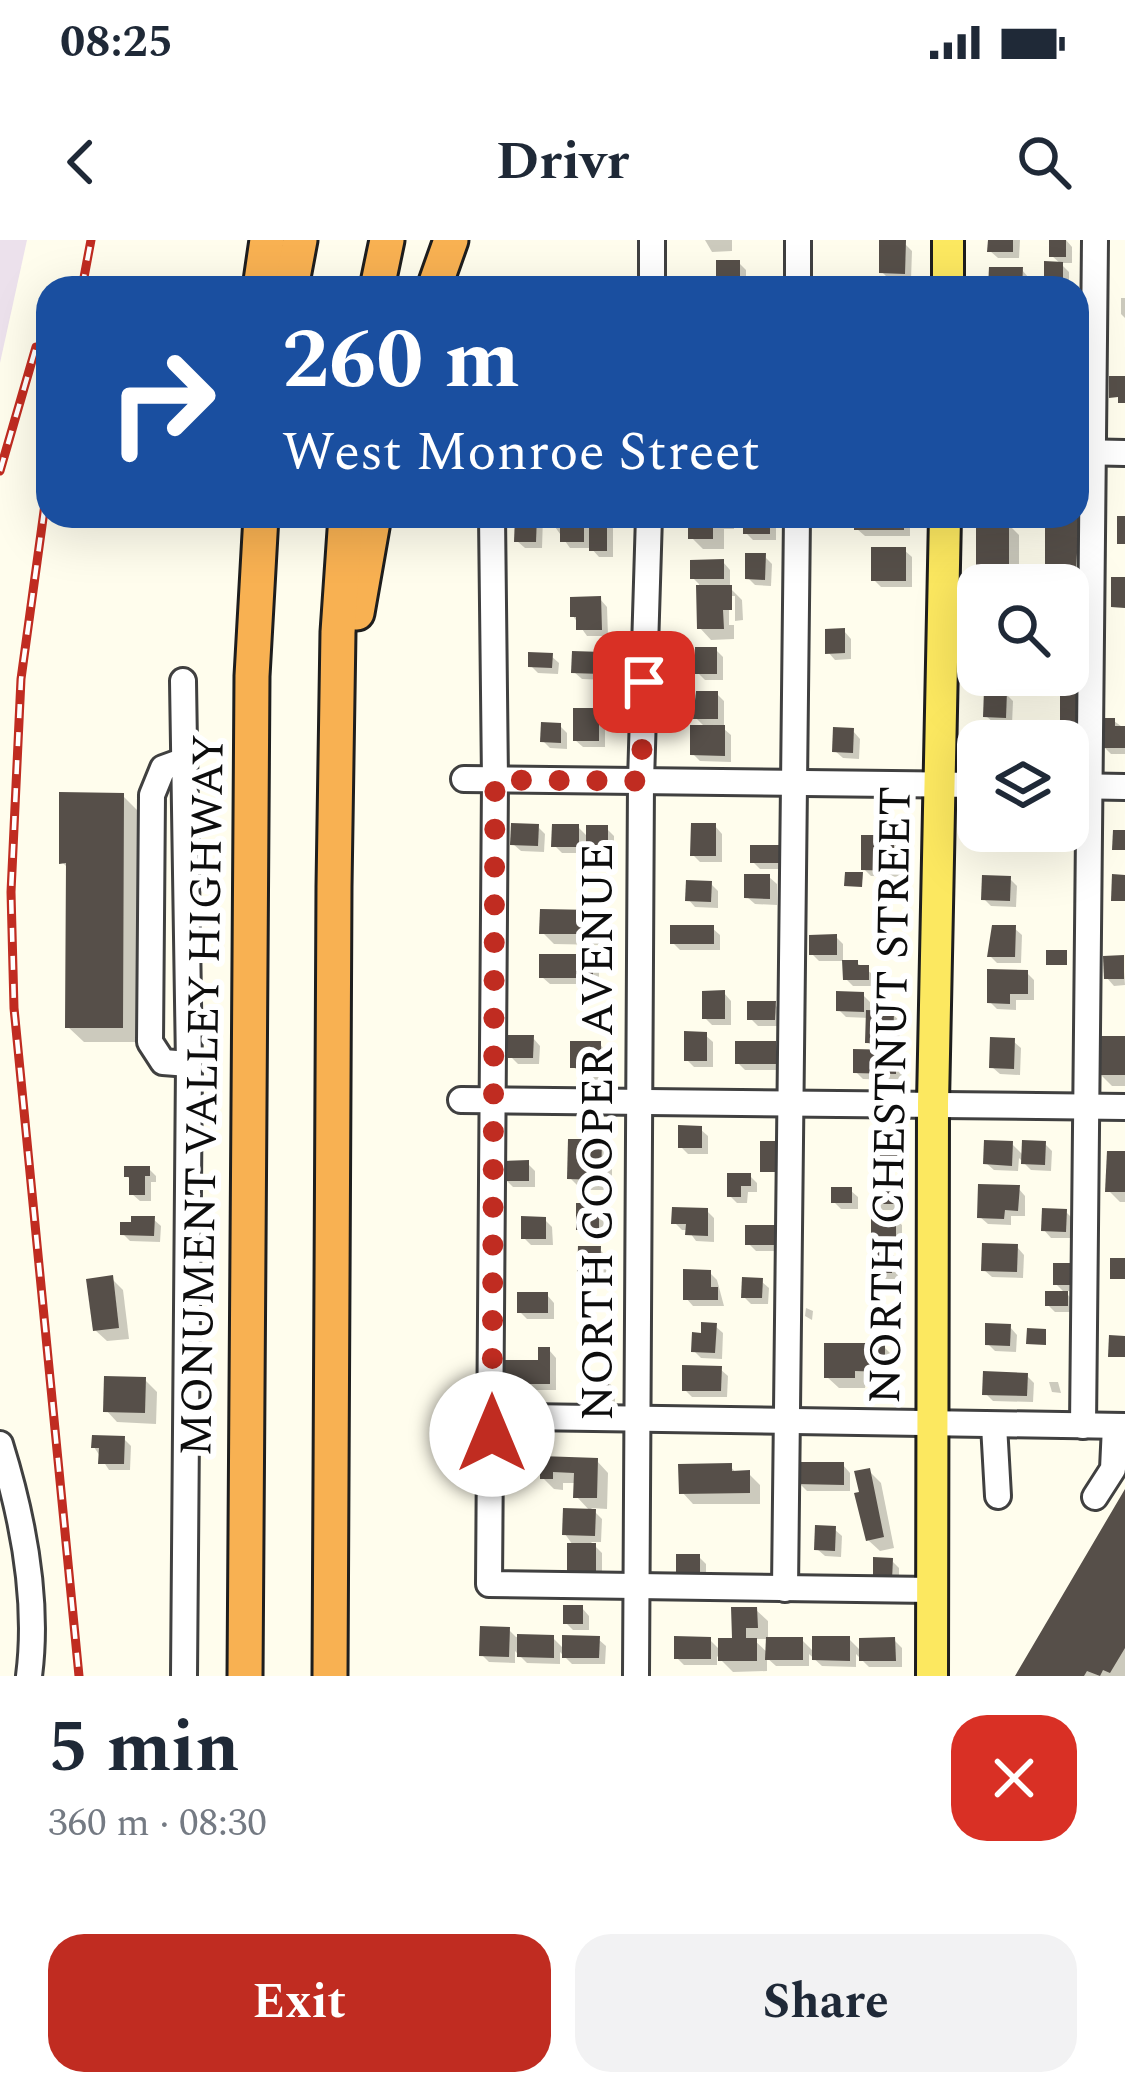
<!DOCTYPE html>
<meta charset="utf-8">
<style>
body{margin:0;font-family:Spectral,serif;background:#f2f2f3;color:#1f2937;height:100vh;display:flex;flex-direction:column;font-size:45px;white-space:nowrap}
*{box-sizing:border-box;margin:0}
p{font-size:39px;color:#747a83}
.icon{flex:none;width:66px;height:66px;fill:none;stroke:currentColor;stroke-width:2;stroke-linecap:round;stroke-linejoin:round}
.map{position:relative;height:1436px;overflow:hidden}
.panel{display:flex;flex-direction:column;background:#fff;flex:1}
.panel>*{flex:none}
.guide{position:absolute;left:36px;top:36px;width:1053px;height:252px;border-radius:36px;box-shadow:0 12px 48px #0002;background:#1a4fa0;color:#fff;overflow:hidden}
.tools{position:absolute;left:957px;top:324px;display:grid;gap:24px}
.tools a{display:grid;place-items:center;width:132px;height:132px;border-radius:24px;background:#fff;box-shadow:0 12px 48px #0002;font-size:60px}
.pin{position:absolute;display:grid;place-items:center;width:102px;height:102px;color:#fff;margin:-51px;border-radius:24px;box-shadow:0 6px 18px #0006}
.me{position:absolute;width:132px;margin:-66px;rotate:0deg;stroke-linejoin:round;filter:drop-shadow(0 0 9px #0008)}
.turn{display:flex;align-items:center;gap:42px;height:252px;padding:0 48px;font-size:54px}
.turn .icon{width:156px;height:156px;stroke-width:2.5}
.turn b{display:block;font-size:84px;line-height:102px}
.round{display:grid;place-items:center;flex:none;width:126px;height:126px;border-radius:36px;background:#f2f2f3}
.summary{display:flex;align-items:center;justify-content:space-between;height:204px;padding:0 48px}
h1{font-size:72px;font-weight:700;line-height:90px}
.button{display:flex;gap:24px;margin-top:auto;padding:24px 48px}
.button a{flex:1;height:138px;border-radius:36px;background:#c02c21;color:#fff;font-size:48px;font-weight:700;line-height:138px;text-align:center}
.button a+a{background:#f2f2f3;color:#1f2937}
.status{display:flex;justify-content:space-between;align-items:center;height:84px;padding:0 60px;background:#fff;direction:ltr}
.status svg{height:33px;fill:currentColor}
header{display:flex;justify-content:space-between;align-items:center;height:156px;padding:0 48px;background:#fff;font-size:54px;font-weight:700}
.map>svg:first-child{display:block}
.industrial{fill:#ece1ec}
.shadow{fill:#0003}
.building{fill:#564f49}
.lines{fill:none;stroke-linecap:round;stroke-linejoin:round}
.minor-casing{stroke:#404040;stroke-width:30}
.major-casing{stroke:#1e1e1e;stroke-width:36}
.highway-casing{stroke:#1e1e1e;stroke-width:39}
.minor{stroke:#fff;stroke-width:24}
.major{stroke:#fce860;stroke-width:30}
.highway{stroke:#f8b152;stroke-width:33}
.rail-casing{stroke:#c02c21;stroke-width:9}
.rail{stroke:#fff;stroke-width:4.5;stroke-dasharray:14;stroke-linecap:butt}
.route{stroke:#c02c21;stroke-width:21;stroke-dasharray:0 37.8}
.labels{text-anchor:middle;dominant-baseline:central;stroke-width:12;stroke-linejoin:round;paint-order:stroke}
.street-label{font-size:45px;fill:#0d0d0d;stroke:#fff}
</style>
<div class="status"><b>08:25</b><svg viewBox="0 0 49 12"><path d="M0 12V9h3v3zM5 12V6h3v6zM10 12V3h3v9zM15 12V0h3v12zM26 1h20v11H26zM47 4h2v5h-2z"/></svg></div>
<header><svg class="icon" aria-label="back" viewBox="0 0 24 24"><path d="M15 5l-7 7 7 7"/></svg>Drivr<svg class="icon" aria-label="search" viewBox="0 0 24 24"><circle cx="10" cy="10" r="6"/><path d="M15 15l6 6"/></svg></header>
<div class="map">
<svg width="1125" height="1436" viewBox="0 0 1125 1436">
<rect width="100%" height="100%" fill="#fffded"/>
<polygon class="industrial" points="0,0 27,0 0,123"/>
<g class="shadow">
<polygon points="705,0 732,0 732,11 712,12"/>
<polygon points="893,0 901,0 912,11 911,40 899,39 908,48 882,48 882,44 894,44 882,32"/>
<polygon points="991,0 1020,0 1019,18 998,18 990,11"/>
<polygon points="1052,0 1066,0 1072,7 1072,23 1060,23 1069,32 1069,46 1054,46 1047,39 1061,24 1052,16"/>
<polygon points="739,23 746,30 746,48 724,48 719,43"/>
<polygon points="1022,30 1029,38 1029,48 991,48"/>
<polygon points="1121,58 1125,58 1125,78 1121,74"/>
<polygon points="1077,266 1086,275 1086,348 1056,345 1048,336 1048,276 1077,276"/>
<polygon points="518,276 543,277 542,308 525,308 517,301"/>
<polygon points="553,276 609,276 613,281 613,317 599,317 591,308 570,308 553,284"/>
<polygon points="691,276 734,276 734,289 724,289 724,309 703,309 691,297"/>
<polygon points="746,276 771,276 776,280 776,300 753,300 746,293"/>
<polygon points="857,276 910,276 910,296 865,296 857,289"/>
<polygon points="1007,283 1019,295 1019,345 983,345 979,341"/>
<polygon points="904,310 912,317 912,347 881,347 874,340"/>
<polygon points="764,316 772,324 771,346 755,345 748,338"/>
<polygon points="723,322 730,330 730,348 742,360 743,380 735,381 735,356 729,356 729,385 734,385 734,399 711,400 700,388 699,344 693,338"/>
<polygon points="600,359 607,367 608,396 587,396 573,376"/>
<polygon points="844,391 851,399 851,419 835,420 828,412"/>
<polygon points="716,410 723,417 723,440 705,440 698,433"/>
<polygon points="602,415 609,423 608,440 582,439 574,432"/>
<polygon points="551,416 559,423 558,434 538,433 531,426"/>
<polygon points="987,435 1016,435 1016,448 1000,448 1013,461 1012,484 994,483 986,476 1000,454 987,441"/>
<polygon points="717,454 724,461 724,489 731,495 731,522 700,521 693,514 706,488 696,478"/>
<polygon points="598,471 605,479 605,507 583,507 575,500"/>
<polygon points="1114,481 1125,489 1125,514 1111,514 1104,507"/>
<polygon points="560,486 567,493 567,509 550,508 543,501"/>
<polygon points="1063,487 1092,515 1068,514"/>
<polygon points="853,491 860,499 859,519 843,518 835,511"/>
<polygon points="123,556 139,572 137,802 84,802 68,787 69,629 62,622"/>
<polygon points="715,586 722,594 722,622 700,622 693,615"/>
<polygon points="538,587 545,594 544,612 521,611 513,604"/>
<polygon points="578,587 589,598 606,588 614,596 614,620 596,620 589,613 562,613 554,605"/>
<polygon points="987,591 1010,591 1010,608 994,608 987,601"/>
<polygon points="874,598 884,609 893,598 900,605 906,637 871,636 864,629"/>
<polygon points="783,608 790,629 760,629 753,622"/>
<polygon points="769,637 777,644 777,665 755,664 747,657"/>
<polygon points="1010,639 1017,646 1016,667 991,666 984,659"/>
<polygon points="711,644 718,651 718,668 695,667 688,659"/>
<polygon points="593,673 604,684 604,705 554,704 542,692"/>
<polygon points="712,688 720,695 720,710 680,710 673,703"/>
<polygon points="1014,688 1022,695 1021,723 997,723 990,716"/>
<polygon points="836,697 843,704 843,721 819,721 812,714"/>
<polygon points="591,717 599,725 599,744 550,744 542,737"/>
<polygon points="1123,718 1125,745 1114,746 1107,738"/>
<polygon points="857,723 875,736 875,746 853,746 846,739"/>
<polygon points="1027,733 1034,740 1034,760 1016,760 1016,770 997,769 990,762"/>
<polygon points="724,753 731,761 731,785 712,785 705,778"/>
<polygon points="863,755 870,762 870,773 892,774 900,781 899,810 892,810 902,820 902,840 863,839 856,832 878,813 868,802 869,778 846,777 839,770"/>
<polygon points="774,764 782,772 781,786 758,786 750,778"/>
<polygon points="705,795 713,802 713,827 694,827 687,820"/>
<polygon points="533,798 540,806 539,824 518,824 511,817"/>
<polygon points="1125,799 1125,846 1112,846 1100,834"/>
<polygon points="1013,801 1021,808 1020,835 1000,834 992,827"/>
<polygon points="600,804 613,823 613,840 592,840 573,827"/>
<polygon points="775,804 782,811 782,830 745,830 738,823"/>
<polygon points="700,889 708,896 708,914 688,914 681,907"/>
<polygon points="601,902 612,914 612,950 582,950 570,938"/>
<polygon points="897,904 905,911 905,928 885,928 878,921"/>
<polygon points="1012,904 1024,916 1045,904 1052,911 1051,931 1031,930 1019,918 1018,931 994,930 986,923"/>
<polygon points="1125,914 1125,962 1120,962 1108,950"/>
<polygon points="527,923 535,931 535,947 513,947 506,940"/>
<polygon points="149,929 156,936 156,942 151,942 151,961 140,961 132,954 132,942 127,936"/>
<polygon points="750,936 757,943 757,952 748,952 747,963 737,963 730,956"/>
<polygon points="895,939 902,946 903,970 881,970 874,963"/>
<polygon points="1018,948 1025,956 1025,976 1011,976 1011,985 988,984 980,977"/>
<polygon points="850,950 858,957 858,969 841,969 834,962"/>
<polygon points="598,966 605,973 605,996 586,996 579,989"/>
<polygon points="707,971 714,978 714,1002 696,1001 688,990 682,990 674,982"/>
<polygon points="1066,972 1073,979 1072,998 1051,998 1044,990"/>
<polygon points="894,978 902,985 902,1009 887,1008 898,1020 898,1039 880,1039 872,1031 885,1012 874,1001"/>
<polygon points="153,979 161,986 160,1002 130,1001 123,994"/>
<polygon points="545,980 552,987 553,1005 531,1005 524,998"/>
<polygon points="777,988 784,1011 756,1011 748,1003"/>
<polygon points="1017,1007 1024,1015 1023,1038 992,1037 984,1030"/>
<polygon points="599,1009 607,1017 606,1042 588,1041 580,1034"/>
<polygon points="710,1033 717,1040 724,1066 693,1066 686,1058"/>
<polygon points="1082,1034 1082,1051 1064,1051 1074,1061 1075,1072 1055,1072 1048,1065 1066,1054 1056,1044"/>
<polygon points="112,1039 123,1050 129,1099 107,1101 95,1090"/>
<polygon points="761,1041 769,1048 768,1064 751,1064 744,1057"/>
<polygon points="547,1055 554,1063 554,1079 527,1079 520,1072"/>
<polygon points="806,1068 813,1071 812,1080 805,1076"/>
<polygon points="715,1086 723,1093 722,1119 701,1118 694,1111"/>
<polygon points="1010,1087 1017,1095 1016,1112 995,1111 988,1104"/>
<polygon points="883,1106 895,1118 895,1142 866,1142 865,1148 839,1148 827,1137"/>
<polygon points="549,1110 556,1118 556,1150 514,1150 507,1142 541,1123"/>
<polygon points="720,1129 728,1136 727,1157 692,1157 685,1150"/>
<polygon points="1027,1136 1034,1143 1033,1162 993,1161 985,1153"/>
<polygon points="145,1140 157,1152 156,1184 117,1182 106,1170"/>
<polygon points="608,1142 615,1149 615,1163 596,1163 589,1155"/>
<polygon points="1049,1142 1058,1142 1061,1153 1052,1152"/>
<polygon points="124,1199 131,1206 130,1230 109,1230 94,1207"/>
<polygon points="543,1220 597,1221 608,1233 607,1269 591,1268 602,1279 601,1302 591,1302 602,1313 602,1346 565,1294 591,1272 576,1256 576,1243 563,1243 563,1250 554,1249 543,1238"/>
<polygon points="843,1225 850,1233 850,1251 807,1251 799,1243"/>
<polygon points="730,1226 737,1234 748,1233 760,1245 760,1264 693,1264 682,1252"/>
<polygon points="869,1231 881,1243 894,1308 880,1311 868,1300"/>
<polygon points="1125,1255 1125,1436 1018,1436"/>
<polygon points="834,1289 842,1296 841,1317 825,1316 817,1309"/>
<polygon points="699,1317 706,1324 706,1346 679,1339"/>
<polygon points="892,1321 899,1328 899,1346 883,1346"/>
<polygon points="582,1368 589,1376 589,1390 573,1390 566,1383"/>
<polygon points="756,1370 768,1381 768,1399 753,1399 769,1414 802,1400 815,1413 849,1399 862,1412 894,1400 902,1408 902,1427 869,1427 856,1414 856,1427 822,1426 809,1414 809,1426 776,1426 767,1418 767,1431 733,1432 717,1416 717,1425 684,1425 677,1418 710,1400 721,1411 735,1401"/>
<polygon points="509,1390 516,1397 553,1398 565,1410 598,1399 606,1406 605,1424 572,1424 560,1412 560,1424 527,1423 515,1411 515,1423 489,1422 482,1415"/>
</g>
<g class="building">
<polygon points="879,0 906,0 905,34 879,33"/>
<polygon points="988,0 1013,0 1013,12 987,12"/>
<rect x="1049" y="0" width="17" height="17"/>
<rect x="716" y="20" width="24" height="24"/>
<polygon points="1044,21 1063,22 1063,40 1044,40"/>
<polygon points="989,27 1023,27 1022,48 988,48"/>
<polygon points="1109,136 1125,136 1125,163 1118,163 1118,157 1109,158"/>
<polygon points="515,276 537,276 536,302 514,302"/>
<polygon points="550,276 584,276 584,302 560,302 560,285 550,285"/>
<rect x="589" y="276" width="18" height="35"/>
<rect x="688" y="276" width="25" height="23"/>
<rect x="743" y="276" width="27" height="18"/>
<rect x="854" y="276" width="50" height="14"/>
<polygon points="1045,276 1080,276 1075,338 1045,337"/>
<rect x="1117" y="276" width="8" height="28"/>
<rect x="976" y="280" width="33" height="62"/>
<rect x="871" y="307" width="35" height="34"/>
<polygon points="745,313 766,313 765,340 745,339"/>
<polygon points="724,319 724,339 690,339 690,320"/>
<polygon points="1111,337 1125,337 1125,368 1111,367"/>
<polygon points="696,345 732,345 732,370 723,370 724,389 697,389"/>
<polygon points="601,356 602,390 576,390 576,377 570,377 570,357"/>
<polygon points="845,388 845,413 825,414 825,389"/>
<rect x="695" y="407" width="22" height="27"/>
<polygon points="572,411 603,412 602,434 571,433"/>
<polygon points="528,412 553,413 552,428 528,427"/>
<polygon points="984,450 1007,451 1006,478 983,477"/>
<polygon points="696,451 718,451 718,479 693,479"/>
<polygon points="1060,454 1082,454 1082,505 1046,501 1046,485 1060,484"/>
<rect x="573" y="468" width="26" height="33"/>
<polygon points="1101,478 1115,478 1115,486 1125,486 1125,508 1101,508"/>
<polygon points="541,482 561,483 561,503 540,502"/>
<polygon points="690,485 725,485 725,516 690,515"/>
<polygon points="833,487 854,488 853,513 832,512"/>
<polygon points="985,487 1022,488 1022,501 985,501"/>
<polygon points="59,552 124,553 123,788 65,788 66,623 59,624"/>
<polygon points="511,583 539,584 538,606 510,605"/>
<polygon points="691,583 716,583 716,616 690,616"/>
<polygon points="552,584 579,584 579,607 551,607"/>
<rect x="586" y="585" width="22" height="29"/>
<polygon points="1113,590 1125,590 1125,610 1112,610"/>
<polygon points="881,594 894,595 894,612 900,612 900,631 861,630 861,595 875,595 875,605 881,605"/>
<rect x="750" y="605" width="34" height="18"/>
<polygon points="845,632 863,632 862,647 844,646"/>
<polygon points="744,634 770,634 770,659 744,658"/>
<polygon points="1112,634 1125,635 1125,661 1111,661"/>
<polygon points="982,635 1011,636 1010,661 981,660"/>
<polygon points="686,640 712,641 711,662 685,661"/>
<polygon points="540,669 594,670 594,694 539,694"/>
<rect x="670" y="685" width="44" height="19"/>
<polygon points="992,685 1016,685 1015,717 987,717"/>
<polygon points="837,694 837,715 809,715 809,695"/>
<rect x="1046" y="710" width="21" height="15"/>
<rect x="539" y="714" width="54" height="24"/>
<polygon points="1124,715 1124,739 1104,739 1103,716"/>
<polygon points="842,720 858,720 858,725 869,725 869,740 843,740"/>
<polygon points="987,729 1028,730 1028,754 1010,754 1010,764 987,763"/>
<polygon points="725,750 725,779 702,779 702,751"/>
<polygon points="836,751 864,752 864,772 836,771"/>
<polygon points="747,761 776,761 775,780 747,780"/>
<polygon points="866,770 894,771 893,804 865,803"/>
<polygon points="684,791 707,792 707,821 684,821"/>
<polygon points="508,795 534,795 533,818 508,818"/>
<rect x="1097" y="796" width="28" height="39"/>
<polygon points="990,797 1015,798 1014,829 989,828"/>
<polygon points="570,801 601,801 601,813 607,813 607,834 582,834 582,828 570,828"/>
<rect x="735" y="801" width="41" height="23"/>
<polygon points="853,809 896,810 896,834 853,833"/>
<polygon points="678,885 702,886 702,908 678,908"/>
<polygon points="568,899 602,899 601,940 567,939"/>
<polygon points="984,900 1013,901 1012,926 983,924"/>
<polygon points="1022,900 1046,901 1045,925 1021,924"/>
<rect x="760" y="901" width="19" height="31"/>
<rect x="875" y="901" width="24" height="21"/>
<polygon points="1107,911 1125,911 1125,952 1105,952"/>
<polygon points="529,920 529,941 503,941 503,921"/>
<polygon points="124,926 150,926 150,936 145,936 145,955 129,955 129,937 124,937"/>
<polygon points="727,933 751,933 751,946 741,946 741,957 727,957"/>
<polygon points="871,936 896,936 897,964 871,964"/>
<polygon points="978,944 1020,945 1018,971 1005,970 1004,979 977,978"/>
<rect x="831" y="947" width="21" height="16"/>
<rect x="576" y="963" width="23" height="27"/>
<polygon points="672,967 708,968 708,996 685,995 686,984 671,984"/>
<polygon points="1042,968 1067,969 1066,992 1041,991"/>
<polygon points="871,975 896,975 896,1003 871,1002"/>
<polygon points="131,976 155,976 154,996 120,995 120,982 131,982"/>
<polygon points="521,976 546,977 546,999 521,999"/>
<rect x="745" y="985" width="33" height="20"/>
<polygon points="982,1003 1018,1004 1017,1032 981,1031"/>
<polygon points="578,1006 601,1006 600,1036 577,1035"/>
<polygon points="870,1009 892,1009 892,1033 869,1033"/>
<rect x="1110" y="1018" width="15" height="21"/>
<rect x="1053" y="1023" width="23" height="22"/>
<polygon points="683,1029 711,1030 711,1047 718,1047 718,1060 683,1060"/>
<polygon points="113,1035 119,1088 93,1091 86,1039"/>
<polygon points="742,1037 763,1038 762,1058 741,1058"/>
<rect x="1045" y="1051" width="23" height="15"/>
<rect x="517" y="1052" width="31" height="21"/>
<polygon points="701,1082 717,1083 715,1113 691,1112 692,1092 701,1093"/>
<polygon points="985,1083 1011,1084 1010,1106 985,1105"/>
<polygon points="1027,1088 1046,1089 1046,1105 1026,1104"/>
<polygon points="1109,1095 1125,1096 1125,1117 1108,1117"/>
<polygon points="824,1103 885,1103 885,1132 855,1131 855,1138 824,1138"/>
<polygon points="538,1107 550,1107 550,1144 504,1144 504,1120 538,1120"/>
<polygon points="682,1125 722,1126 721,1151 682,1151"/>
<polygon points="983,1131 1028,1133 1027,1156 982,1155"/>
<polygon points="104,1136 146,1137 145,1173 103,1172"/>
<polygon points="586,1138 609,1139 609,1157 586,1156"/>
<polygon points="92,1195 125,1196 124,1224 98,1224 99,1208 91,1208"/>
<polygon points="540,1216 598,1218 597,1258 573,1258 574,1233 553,1232 553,1239 540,1239"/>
<polygon points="796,1222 844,1222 844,1245 796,1244"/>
<polygon points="732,1223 732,1231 750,1230 750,1253 679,1254 678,1224"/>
<polygon points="870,1228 884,1297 866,1301 854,1253 859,1252 854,1231"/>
<polygon points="1125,1249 1125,1408 1110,1433 1103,1430 1100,1436 1087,1431 1084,1436 1015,1436"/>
<polygon points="563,1268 596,1269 595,1296 562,1295"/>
<polygon points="815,1285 836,1286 835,1311 814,1310"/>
<rect x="567" y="1303" width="29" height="37"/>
<rect x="676" y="1314" width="24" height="26"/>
<polygon points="873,1317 893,1318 892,1340 873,1340"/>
<rect x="563" y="1365" width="20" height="19"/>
<polygon points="731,1367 757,1367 758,1388 746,1388 746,1398 757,1398 757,1421 718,1421 718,1398 732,1398"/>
<polygon points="480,1386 510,1387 509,1417 479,1416"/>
<polygon points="517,1394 554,1395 554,1418 517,1417"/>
<polygon points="562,1395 600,1396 599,1418 562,1418"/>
<polygon points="674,1396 711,1397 711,1419 674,1419"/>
<polygon points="812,1396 850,1396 850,1421 812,1420"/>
<polygon points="766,1397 803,1397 803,1420 765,1420"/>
<polygon points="895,1397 896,1421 859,1421 859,1398"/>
</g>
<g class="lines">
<g class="minor-casing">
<g id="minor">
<polyline points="652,48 652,0"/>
<polyline points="798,48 798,0"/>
<polyline points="1077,212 1125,213"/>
<polyline points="492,276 495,540 489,1344 932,1350"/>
<polyline points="183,441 189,824 184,1436"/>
<polyline points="185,520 163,528 152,555 150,802 163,822 189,824"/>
<polyline points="464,539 978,545"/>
<polyline points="1068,546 1125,547"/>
<polyline points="461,860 1125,867"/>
<polyline points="457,1176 1125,1186"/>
<polyline points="994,1185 998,1256"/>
<polyline points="1083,1186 1095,0"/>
<path d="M 0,1204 C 23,1278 39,1359 29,1436"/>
<polyline points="1095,1257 1113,1229 1115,1186"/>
<polyline points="785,1349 797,276"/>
<polyline points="636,1436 641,541 649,276"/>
</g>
</g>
<g class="major-casing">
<g id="major">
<polyline points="948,48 948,0"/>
<polyline points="932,1436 933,863 945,276"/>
</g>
</g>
<g class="highway-casing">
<g id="highway">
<polyline points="260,48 267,0"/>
<polyline points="291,48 300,0"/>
<polyline points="377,48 387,0"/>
<polyline points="434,48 451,0"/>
<polyline points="357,373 374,276"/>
<polyline points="245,1436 252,436 261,276"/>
<polyline points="330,1436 334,647 338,392 346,276"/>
</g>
</g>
<use href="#minor" class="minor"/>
<use href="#major" class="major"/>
<use href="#highway" class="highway"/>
<g class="rail-casing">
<g id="rail">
<polyline points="82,48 91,0"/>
<polyline points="0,231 36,107"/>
<polyline points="48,242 21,439 11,652 14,768 79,1436"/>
</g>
</g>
<use href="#rail" class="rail"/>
</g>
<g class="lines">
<polyline class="route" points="492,1194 495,540 641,541 644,442"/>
</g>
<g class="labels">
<g class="street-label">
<text transform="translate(203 855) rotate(-89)">MONUMENT VALLEY HIGHWAY</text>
<text transform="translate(891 855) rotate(-89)">NORTH CHESTNUT STREET</text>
<text transform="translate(598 892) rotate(-90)">NORTH COOPER AVENUE</text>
</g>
</g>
</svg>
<div class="tools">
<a><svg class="icon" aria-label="search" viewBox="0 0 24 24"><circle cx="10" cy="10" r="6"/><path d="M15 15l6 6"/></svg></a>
<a><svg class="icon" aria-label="layers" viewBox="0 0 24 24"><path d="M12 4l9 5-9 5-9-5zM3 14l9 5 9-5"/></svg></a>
</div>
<div class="pin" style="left:644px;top:442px;background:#d93025"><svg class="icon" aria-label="arrive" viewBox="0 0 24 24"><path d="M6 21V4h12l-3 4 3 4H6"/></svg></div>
<svg class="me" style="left:492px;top:1194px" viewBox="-20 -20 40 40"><circle r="19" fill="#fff"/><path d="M0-13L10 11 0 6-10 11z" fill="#c02c21"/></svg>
<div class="guide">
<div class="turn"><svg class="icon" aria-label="right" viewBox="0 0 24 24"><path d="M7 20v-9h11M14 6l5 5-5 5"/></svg><div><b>260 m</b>West Monroe Street</div></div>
</div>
</div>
<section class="panel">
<div class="summary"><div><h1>5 min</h1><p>360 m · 08:30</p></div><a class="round" style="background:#d93025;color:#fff"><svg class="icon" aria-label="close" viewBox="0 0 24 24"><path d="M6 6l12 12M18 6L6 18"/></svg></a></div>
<div class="button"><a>Exit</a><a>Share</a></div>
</section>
